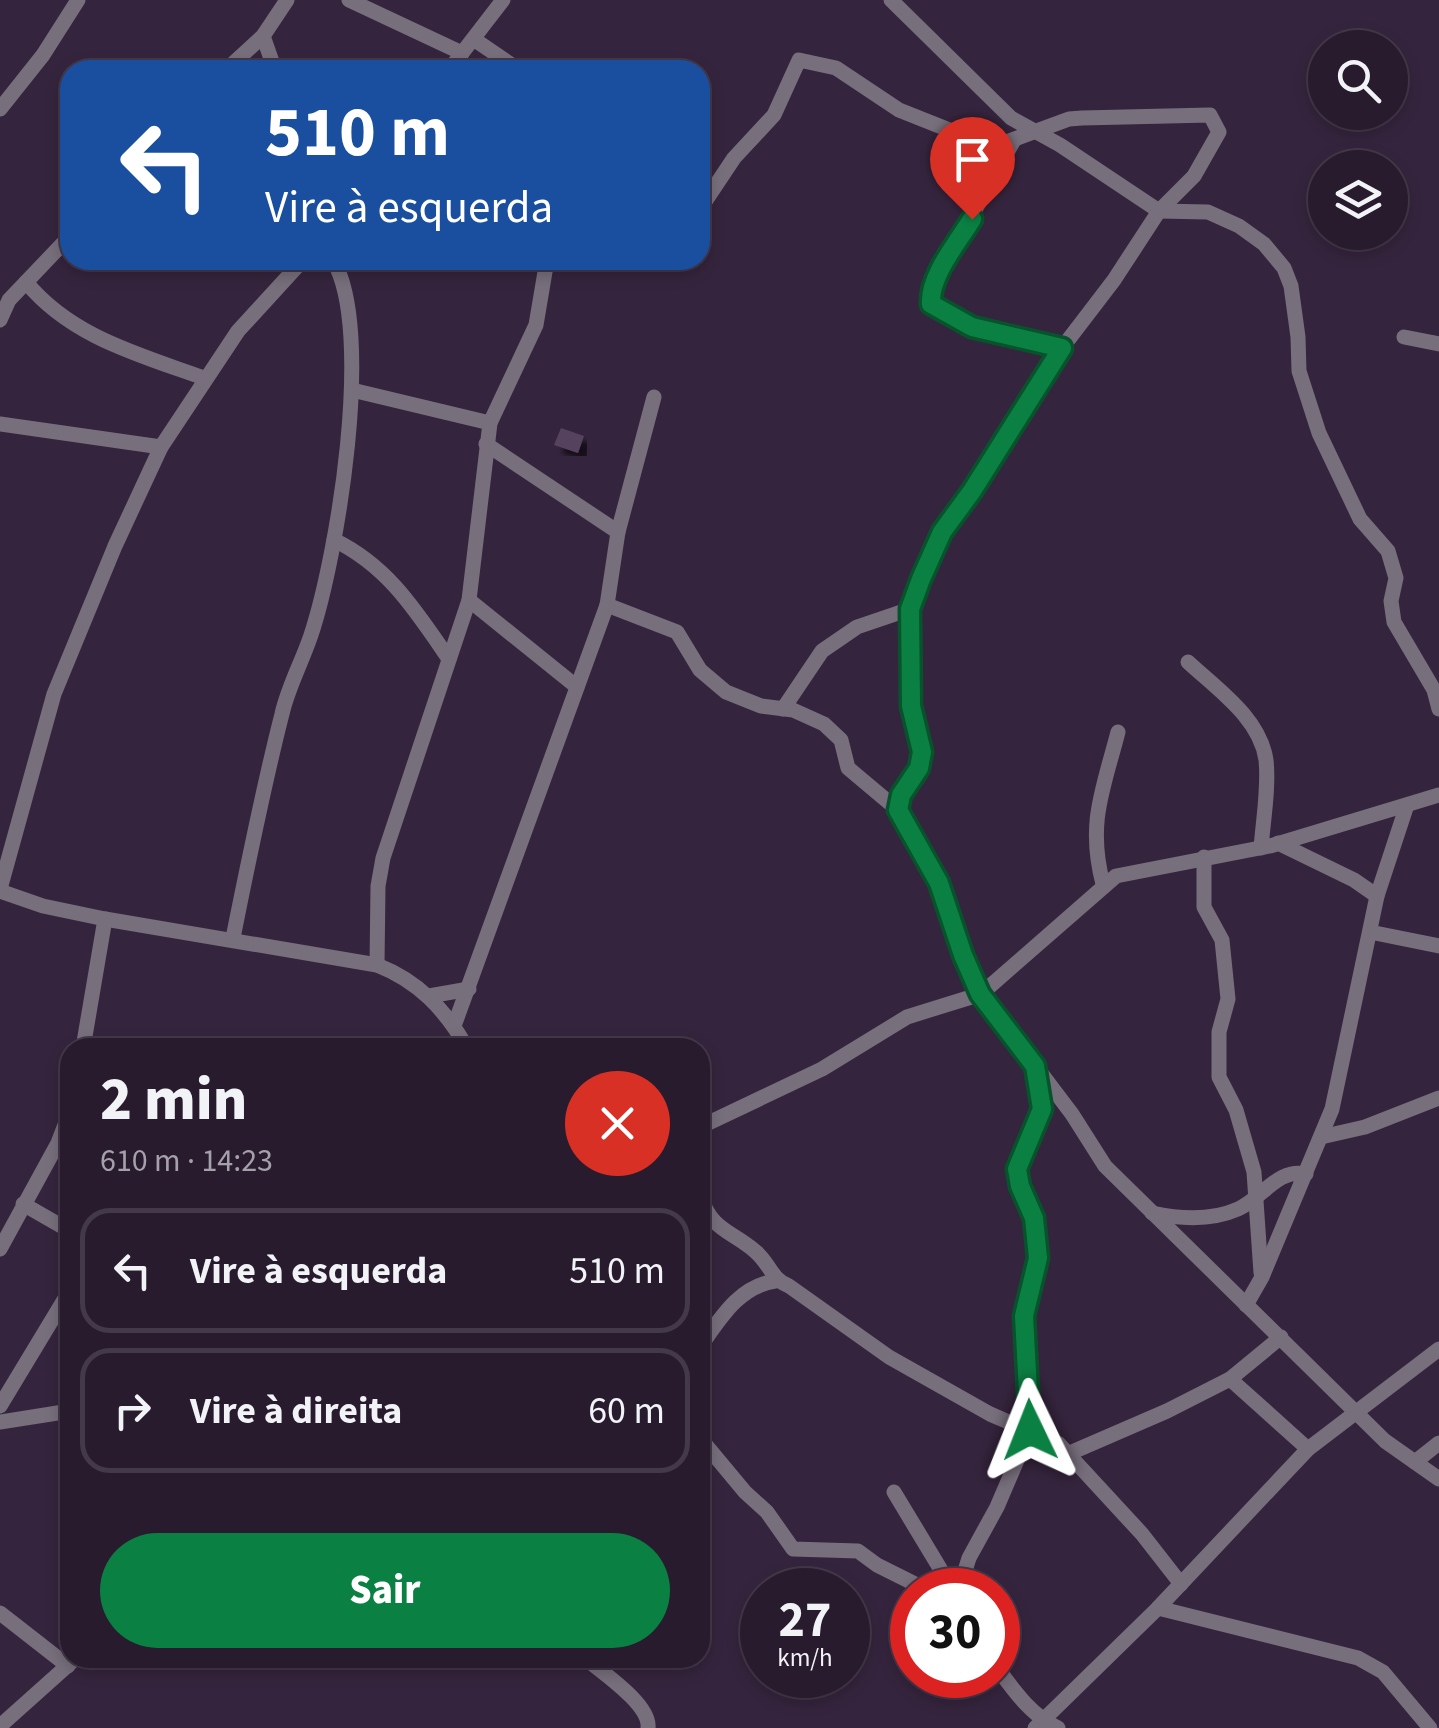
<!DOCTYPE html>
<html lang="pt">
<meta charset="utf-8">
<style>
body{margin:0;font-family:"Source Sans 3",sans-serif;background:#34283a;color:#f1f3f6;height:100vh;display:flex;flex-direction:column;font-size:38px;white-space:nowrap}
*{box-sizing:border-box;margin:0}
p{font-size:32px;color:#a5a1aa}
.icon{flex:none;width:55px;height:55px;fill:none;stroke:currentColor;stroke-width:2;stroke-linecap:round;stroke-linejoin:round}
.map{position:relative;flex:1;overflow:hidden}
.drawer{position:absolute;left:60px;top:1038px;width:650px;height:630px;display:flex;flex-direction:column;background:#281b2e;border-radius:30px;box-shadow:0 5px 15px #0003,0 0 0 2px #44394a}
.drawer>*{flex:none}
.top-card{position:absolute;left:60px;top:60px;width:650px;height:210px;border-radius:30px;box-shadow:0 5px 15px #0003,0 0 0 2px #44394a;background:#1a4fa0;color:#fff;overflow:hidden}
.controls{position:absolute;left:1308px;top:30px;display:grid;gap:20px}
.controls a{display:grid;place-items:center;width:100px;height:100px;border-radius:50%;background:#281b2e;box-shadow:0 5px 15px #0003,0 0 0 2px #44394a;font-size:50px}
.speed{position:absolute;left:740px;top:1568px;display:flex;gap:20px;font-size:50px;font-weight:700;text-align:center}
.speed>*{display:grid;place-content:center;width:130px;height:130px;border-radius:50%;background:#281b2e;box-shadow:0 5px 15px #0003,0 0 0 2px #44394a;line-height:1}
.speed small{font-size:25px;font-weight:400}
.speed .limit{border:15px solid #d22;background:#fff;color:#111}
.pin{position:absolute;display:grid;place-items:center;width:85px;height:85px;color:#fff;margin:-102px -42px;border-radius:50% 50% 50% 0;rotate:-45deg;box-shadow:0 0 10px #0007}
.pin .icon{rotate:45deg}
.me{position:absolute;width:110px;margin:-55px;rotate:358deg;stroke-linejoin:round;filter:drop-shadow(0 0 8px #0008)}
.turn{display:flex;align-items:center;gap:35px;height:210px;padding:0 40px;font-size:45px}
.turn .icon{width:130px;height:130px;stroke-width:2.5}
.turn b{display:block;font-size:70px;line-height:85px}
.round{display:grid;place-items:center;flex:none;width:105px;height:105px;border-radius:52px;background:#34283a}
.head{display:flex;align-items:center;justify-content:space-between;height:170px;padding:0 40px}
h1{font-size:60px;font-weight:800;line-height:75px}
.button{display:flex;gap:20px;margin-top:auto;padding:20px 40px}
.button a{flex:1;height:115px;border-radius:60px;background:#0b8043;color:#fff;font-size:40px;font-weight:800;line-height:115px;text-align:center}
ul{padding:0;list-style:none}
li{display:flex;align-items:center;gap:30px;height:125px;margin:0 20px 15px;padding:0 20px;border:5px solid #44394a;border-radius:30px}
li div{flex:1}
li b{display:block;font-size:38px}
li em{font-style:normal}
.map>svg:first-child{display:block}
.building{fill:#55435f;filter:url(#shadow)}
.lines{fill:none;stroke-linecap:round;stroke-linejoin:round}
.minor{stroke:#776f7c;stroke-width:15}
.route-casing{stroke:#07532c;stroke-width:25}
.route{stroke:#0b8043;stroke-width:18}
</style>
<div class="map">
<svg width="1439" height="1728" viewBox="0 0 1439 1728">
<defs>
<filter id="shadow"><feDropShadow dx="8" dy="8" stdDeviation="2.5" flood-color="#0009"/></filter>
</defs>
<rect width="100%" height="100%" fill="#35243d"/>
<polygon class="building" points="561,428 584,436 578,453 554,445"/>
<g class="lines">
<g class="minor">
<polyline points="349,0 462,53"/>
<polyline points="891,0 1011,118 1060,145 1159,211 1208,212 1239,226 1264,244 1284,268 1291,286 1298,337 1299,371 1319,433 1360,519 1388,551 1396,578 1391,601 1394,622 1434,690 1439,709"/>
<polyline points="263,36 275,70"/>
<polyline points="475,40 519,70"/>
<polyline points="226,70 263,36 287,0"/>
<polyline points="449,70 503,0"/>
<polyline points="0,109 43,55 78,0"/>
<polyline points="1014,140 942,269 930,294 931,305 972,327 1062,348"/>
<polyline points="700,209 734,158 774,115 799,60 836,68 899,110 982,143 998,145 1069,119 1082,118 1210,115 1219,132 1194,176 1159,211 1114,280 1062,348 972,491 942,531 910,609 911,706 921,752 919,769 901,795 898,810"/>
<path d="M 26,282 C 71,337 140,355 204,378"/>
<polyline points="0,320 9,300 70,236"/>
<polyline points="1404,337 1439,344"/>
<polyline points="352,390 490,423"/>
<polyline points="0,424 161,447"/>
<polyline points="486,444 618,532"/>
<path d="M 334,540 C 388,566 416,611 449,659"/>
<polyline points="469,600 577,687"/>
<polyline points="607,605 677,632 700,670 726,692 761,706 793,710 824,724 841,740 848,768 898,810 913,832 939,883 981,994 1072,1114 1105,1166 1385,1441 1439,1479"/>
<path d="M 1188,662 C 1217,689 1260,718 1266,760 C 1269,788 1263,821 1261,848"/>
<polyline points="783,709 822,651 857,627 910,609"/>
<polyline points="1278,843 1354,880 1377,896"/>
<polyline points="1204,857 1204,907 1222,940 1228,999 1219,1032 1219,1077 1236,1110 1254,1172 1261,1273"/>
<path d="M 1103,884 C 1087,823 1103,790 1118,732"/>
<polyline points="0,889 54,694 115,546 161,447 238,331 303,260"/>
<path d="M 0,891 L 43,906 L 105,919 L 377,965 C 418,981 445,1009 467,1048"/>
<polyline points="1370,932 1439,946"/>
<path d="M 233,938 C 248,863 263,788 282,714 C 288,687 302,662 311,635 C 337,557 375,331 333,260"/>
<polyline points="377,965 378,886 383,858 469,600 490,423 536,325 547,260"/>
<polyline points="429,996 469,989"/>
<polyline points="454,1026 607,605 618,532 654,397"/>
<polyline points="83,1048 105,919"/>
<polyline points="700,1127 822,1069 907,1017 981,994 1116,876 1270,846 1439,795"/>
<polyline points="1321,1137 1365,1127 1439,1098"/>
<path d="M 700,1195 C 712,1232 731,1230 756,1252 C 770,1264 771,1279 789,1286 L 889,1357 L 990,1414 L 1059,1444 L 1142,1534 L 1181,1584"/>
<polyline points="23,1204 70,1231"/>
<path d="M 1152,1213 C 1180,1219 1211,1221 1238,1209 C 1263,1198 1277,1168 1306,1174"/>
<polyline points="0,1249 58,1143 70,1112"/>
<polyline points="1246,1305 1262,1277 1332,1109 1377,896 1407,805"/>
<path d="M 700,1347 C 720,1319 738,1287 775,1281"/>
<polyline points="1230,1379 1308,1449"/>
<polyline points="0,1406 70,1290"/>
<polyline points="0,1422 70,1411"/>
<polyline points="700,1438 745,1492 767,1512 793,1549 858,1551 877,1565 927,1590"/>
<polyline points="1070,1453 1167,1411 1230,1379 1281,1337"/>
<polyline points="1415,1462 1439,1443"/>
<polyline points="894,1492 953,1590"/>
<polyline points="959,1590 969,1558 997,1507 1030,1430 1025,1316 1038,1259 1034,1218 1020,1185 1017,1169 1042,1109 1036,1070"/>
<polyline points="1158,1608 1358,1658 1383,1672 1430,1728"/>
<polyline points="0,1613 68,1666"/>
<path d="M 585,1658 C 603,1673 651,1705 648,1728"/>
<path d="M 998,1669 C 1015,1692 1031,1715 1058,1728"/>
<polyline points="0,1726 76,1658"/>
<polyline points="1035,1728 1158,1608 1308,1449 1439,1349"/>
</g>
</g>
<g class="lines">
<g class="route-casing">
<path id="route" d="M 972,219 C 958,242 929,276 931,304 L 972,327 L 1062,348 L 972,491 L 942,532 L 921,579 L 910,609 L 911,706 L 922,752 L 919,768 L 901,795 L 898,810 L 939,883 L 963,955 L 980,994 L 1035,1066 L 1042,1109 L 1017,1169 L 1020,1186 L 1034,1218 L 1038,1258 L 1024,1316 L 1030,1430"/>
</g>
<use href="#route" class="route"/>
</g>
</svg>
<div class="controls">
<a><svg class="icon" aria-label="search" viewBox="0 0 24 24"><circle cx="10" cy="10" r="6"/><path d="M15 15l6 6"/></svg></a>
<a><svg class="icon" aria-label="layers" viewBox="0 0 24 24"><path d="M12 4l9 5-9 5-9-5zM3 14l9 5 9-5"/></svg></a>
</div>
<div class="speed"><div>27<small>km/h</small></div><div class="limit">30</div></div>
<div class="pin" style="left:972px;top:219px;background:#d93025"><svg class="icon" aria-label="arrive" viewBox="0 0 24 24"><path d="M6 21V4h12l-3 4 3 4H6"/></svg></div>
<svg class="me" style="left:1030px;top:1430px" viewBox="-20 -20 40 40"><path d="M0-17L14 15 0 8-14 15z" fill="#0b8043" stroke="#fff" stroke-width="4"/></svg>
<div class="top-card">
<div class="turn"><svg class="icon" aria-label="left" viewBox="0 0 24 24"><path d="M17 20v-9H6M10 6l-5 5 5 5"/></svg><div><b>510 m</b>Vire à esquerda</div></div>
</div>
<section class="drawer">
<div class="head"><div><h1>2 min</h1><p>610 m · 14:23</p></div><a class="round" style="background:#d93025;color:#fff"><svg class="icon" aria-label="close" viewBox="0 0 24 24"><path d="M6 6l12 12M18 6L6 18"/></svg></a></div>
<ul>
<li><svg class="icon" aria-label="left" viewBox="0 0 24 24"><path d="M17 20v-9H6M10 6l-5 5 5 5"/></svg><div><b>Vire à esquerda</b></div><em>510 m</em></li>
<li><svg class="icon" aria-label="right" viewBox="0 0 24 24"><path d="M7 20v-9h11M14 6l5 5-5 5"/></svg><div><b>Vire à direita</b></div><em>60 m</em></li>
</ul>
<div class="button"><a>Sair</a></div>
</section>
</div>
